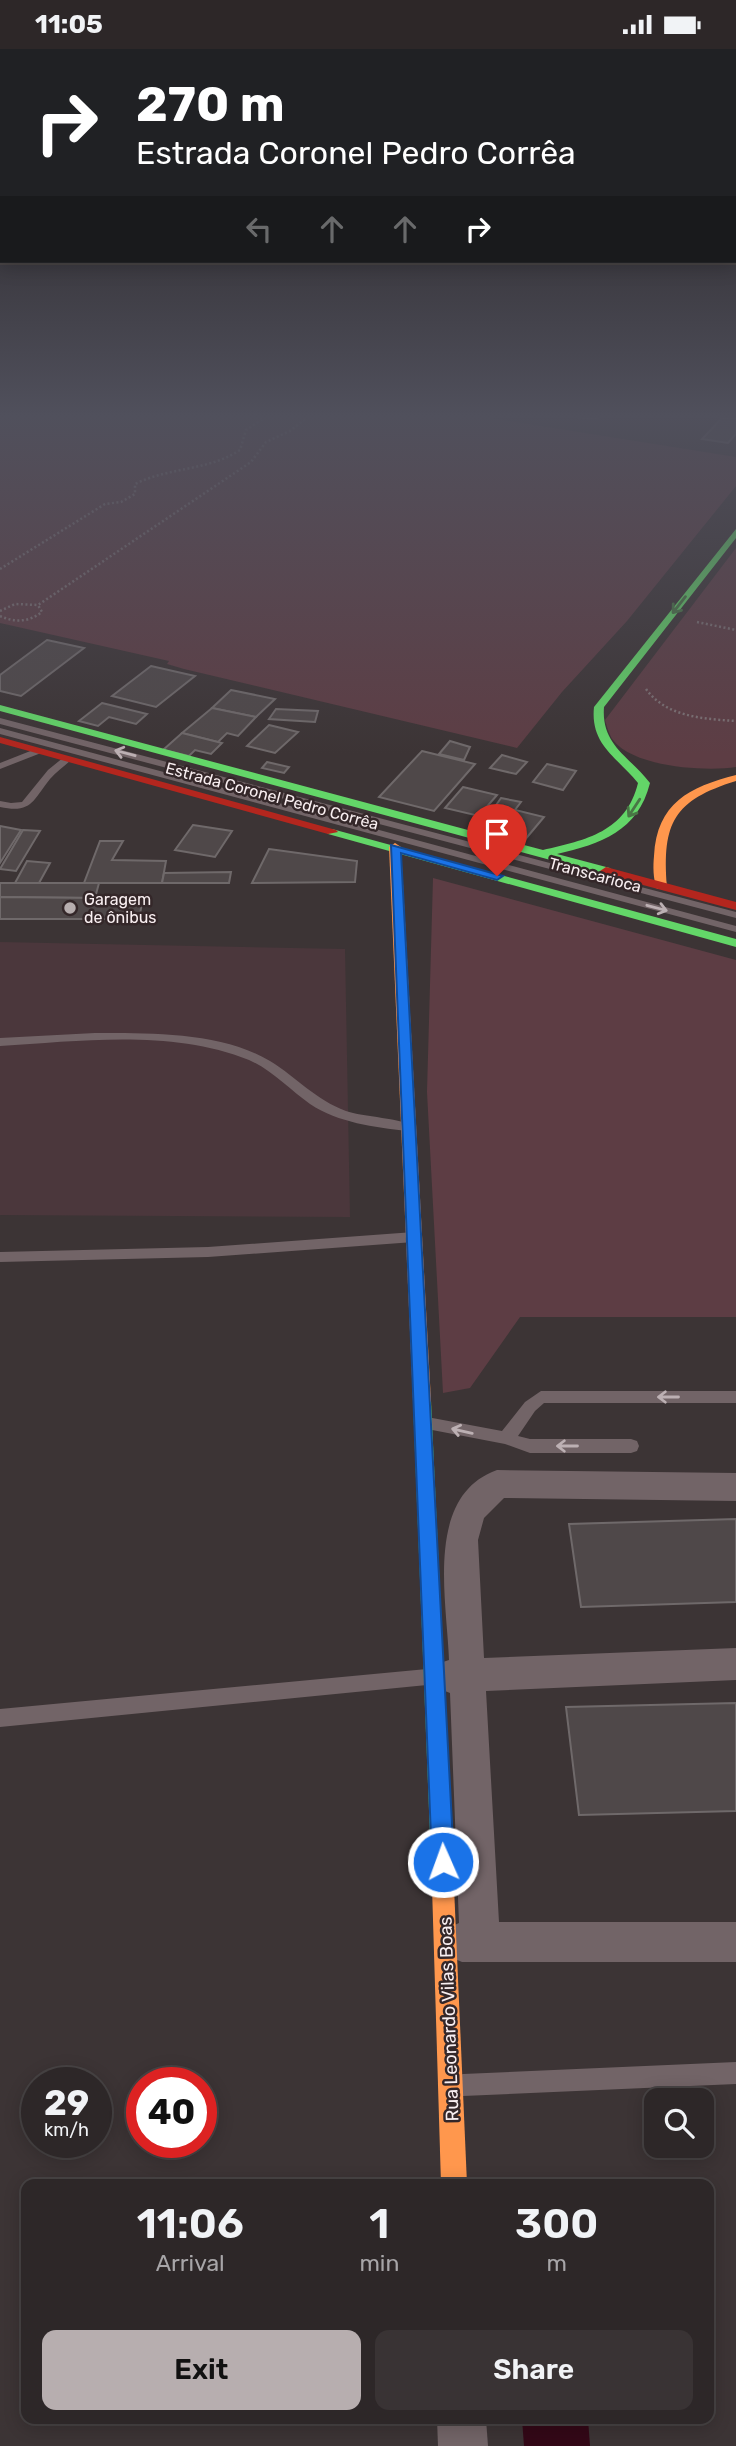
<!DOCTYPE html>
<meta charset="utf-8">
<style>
body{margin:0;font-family:Rubik,sans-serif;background:#393334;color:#f1f3f6;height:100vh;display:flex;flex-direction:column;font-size:26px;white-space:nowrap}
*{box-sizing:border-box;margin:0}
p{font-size:23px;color:#a7a5a8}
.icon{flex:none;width:38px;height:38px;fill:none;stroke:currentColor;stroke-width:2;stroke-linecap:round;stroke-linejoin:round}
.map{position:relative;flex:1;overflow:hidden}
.panel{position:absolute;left:21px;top:2130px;width:693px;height:245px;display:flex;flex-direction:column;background:#2d2728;border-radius:14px;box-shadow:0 4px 18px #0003,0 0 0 2px #484445}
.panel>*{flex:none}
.banner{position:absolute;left:0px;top:0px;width:737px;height:214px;box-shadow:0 4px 18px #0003,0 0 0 2px #484445;background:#202124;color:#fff;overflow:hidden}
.fabs{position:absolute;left:644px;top:2039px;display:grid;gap:14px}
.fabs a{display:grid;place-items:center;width:70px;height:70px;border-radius:14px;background:#2d2728;box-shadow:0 4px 18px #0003,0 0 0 2px #484445;font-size:35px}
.speed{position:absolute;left:21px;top:2018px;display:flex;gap:14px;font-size:35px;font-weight:700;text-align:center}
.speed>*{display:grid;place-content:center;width:91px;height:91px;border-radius:50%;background:#2d2728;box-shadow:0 4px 18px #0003,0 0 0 2px #484445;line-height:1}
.speed small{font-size:18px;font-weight:400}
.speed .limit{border:10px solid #d22;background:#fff;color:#111}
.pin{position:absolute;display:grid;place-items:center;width:60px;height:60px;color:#fff;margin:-72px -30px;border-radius:50% 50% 50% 0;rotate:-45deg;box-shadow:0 0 7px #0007}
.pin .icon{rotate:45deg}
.me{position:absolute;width:77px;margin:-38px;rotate:358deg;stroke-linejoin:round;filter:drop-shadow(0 0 5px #0008)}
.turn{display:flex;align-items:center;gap:24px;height:147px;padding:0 21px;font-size:32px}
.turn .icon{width:91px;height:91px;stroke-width:2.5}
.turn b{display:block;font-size:49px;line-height:60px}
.lanes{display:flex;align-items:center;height:66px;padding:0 21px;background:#0003;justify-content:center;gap:35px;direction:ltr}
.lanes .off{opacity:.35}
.eta{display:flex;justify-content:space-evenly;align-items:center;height:119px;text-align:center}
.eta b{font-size:42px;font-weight:600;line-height:49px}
.button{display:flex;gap:14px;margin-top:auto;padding:14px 21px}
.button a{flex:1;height:80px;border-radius:14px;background:#b7aeaf;color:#111;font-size:28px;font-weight:600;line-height:80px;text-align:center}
.button a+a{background:#393334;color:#f1f3f6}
.status{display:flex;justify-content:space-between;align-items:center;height:49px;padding:0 35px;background:#2d2728;direction:ltr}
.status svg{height:19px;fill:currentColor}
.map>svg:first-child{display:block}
.built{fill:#4b373c}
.green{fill:#5d3d44}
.water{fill:#330817}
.building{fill:#4f4849;stroke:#6f696a;stroke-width:2}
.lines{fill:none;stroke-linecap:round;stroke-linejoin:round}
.path{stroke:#7c7073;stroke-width:2.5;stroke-dasharray:2 2.5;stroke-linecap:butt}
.lane{fill:#726467;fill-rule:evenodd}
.street{fill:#726467;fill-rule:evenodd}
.fast{fill:#63d668;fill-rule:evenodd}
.slow{fill:#ff974d;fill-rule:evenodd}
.jam{fill:#b3261e;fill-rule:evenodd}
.oneway{stroke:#497645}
.oneway2{stroke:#bcb0b3}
.route{fill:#1a73e8;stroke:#114b97;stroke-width:2}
.poi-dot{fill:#b7aeaf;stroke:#342729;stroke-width:2.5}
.labels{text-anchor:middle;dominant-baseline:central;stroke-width:5;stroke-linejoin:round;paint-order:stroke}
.far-street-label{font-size:16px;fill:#f9eff1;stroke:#342729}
.far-poi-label{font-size:16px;fill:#f9eff1;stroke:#342729;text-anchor:start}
.street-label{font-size:18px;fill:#f9eff1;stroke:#342729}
</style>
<div class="status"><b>11:05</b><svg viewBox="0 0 49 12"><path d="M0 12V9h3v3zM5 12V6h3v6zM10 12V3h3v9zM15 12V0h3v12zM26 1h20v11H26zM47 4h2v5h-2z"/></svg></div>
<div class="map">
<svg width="736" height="2397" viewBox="0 0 736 2397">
<rect width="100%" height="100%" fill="#3c3435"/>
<polygon class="built" points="0,893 345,900 350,1168 0,1166"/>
<g class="green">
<polygon points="0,369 491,369 736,408 736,437 627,572 562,643 517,699 184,620 167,615 169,612 0,574"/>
<path d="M 736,499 L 736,718 C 706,723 633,718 613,691 C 609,686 607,677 605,671 Z"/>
<polygon points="433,829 736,911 736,1268 520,1268 470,1339 443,1344 427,1043"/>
</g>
<polygon class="water" points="522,2370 588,2370 590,2397 524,2397"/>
<g class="building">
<polygon points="722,369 736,369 736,385 728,394 702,390"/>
<polygon points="47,591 84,599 21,647 0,642 0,626"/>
<polygon points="151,617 195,627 156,658 112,647"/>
<polygon points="231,641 275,650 256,668 212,659"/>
<polygon points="102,654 147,665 136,675 109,668 98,677 79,672"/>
<polygon points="212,659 256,668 238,687 227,684 218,693 182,684"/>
<polygon points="276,660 318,662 315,673 269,670"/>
<polygon points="269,676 298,683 275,704 247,697"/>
<polygon points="182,684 222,694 211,705 195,701 189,707 163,701"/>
<polygon points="450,692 470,698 464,711 439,705"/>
<polygon points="422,702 475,715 434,762 379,748"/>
<polygon points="502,706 527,713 516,725 490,719"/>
<polygon points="267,713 289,718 284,724 262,719"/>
<polygon points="547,715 576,722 563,741 533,733"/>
<polygon points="463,738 497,746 479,767 445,759"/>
<polygon points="501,749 521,753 515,761 544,768 523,793 497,786 504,777 485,772"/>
<polygon points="193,776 232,782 215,808 175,801"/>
<polygon points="0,777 21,781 0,814"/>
<polygon points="23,781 40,782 16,822 0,820"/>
<polygon points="100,792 123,792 112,811 166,812 162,834 84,834"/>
<polygon points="269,800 357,812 355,833 252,834"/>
<polygon points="27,812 50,814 39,834 15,834"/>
<polygon points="231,823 229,834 162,834 164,824"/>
<polygon points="0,834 99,834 95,849 0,848"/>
<polygon points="0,848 95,849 143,849 139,870 0,870"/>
<polygon points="736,1470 736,1553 581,1558 569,1475"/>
<polygon points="736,1654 736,1762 579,1766 566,1658"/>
</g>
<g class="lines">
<g class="path">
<path d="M 0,520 L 105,455 L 121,453 L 135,445 L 135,435 C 169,418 208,422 240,401 L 246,381 L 264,369"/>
<polyline points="0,562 15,555 38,556 251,413 266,393 290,382 306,369"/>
<path d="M 0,567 C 15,574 29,573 42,563 L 38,556"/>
<polyline points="697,573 736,581"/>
<path d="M 646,640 C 666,668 704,670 736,672"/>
</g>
<g class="lane">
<polygon points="575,369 600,369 597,371"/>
<polygon points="0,669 736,863 736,869 0,675"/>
<polygon points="0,679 736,877 736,883 0,685"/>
<polygon points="38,699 43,702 41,704 0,720 0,714"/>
<path d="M 64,708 L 72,710 C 65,717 57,722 50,730 C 33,751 32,765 0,758 L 0,752 L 11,754 L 22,753 L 48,721 Z"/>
<path d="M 95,984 C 150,984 222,983 270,1012 C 296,1028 316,1051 346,1062 C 362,1068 404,1069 413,1078 L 407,1082 C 374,1078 339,1074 310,1055 C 290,1041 272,1021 249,1011 C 172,980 81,992 0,997 L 0,989 Z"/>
<polygon points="414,1183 421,1188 414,1193 208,1208 0,1213 0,1203 208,1198"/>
<polygon points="541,1342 736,1342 736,1354 544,1354 535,1362 518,1387 530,1390 631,1390 637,1392 639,1397 637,1402 631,1404 530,1404 505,1395 427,1380 421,1378 419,1374 421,1370 427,1368 502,1382 525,1353"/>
<polygon points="427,1620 433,1622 436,1628 433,1634 427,1636 0,1678 0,1660"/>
<polygon points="736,2013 736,2035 463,2047 455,2044 452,2036 455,2028 463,2025"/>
</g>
<g class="street">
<path d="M 497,1421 L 736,1424 L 736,1452 L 504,1449 L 484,1469 L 478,1491 L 484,1609 L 736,1599 L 736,1631 L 486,1642 L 499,1873 L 736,1873 L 736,1913 L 462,1913 L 448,1907 L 442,1893 L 448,1879 L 459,1874 L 450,1644 L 437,1639 L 432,1627 L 437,1615 L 449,1611 C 447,1551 424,1447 497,1421 Z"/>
<polygon points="437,2370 486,2370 488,2397 438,2397"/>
</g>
<g class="fast">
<path d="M 736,480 L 736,489 L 604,658 C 601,696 629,707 650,734 C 638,782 601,795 557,805 L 610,819 L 612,822 L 606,826 L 0,662 L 0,656 L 543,801 C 586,791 626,783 638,734 C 617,708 590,696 594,658 Z"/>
<polygon points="332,780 736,890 736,898 328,785 326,783"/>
<polygon points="422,1345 428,1347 431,1352 454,1838 451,1846 443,1849 435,1846 432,1838 413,1352 416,1347"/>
</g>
<g class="slow">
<path d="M 736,726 L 736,732 C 674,751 662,774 667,837 L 665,840 L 657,840 C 653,830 653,817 654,807 C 657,754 689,738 736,726 Z"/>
<polygon points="395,794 401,798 431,1352 428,1357 422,1359 416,1357 413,1352 389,798"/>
<polygon points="443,1827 451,1830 454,1838 467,2135 441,2135 432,1838 435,1830"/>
</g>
<g class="jam">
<polygon points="0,688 336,781 338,783 328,785 0,694"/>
<polygon points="606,818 736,853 736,861 602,825 600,822"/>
</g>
</g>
<defs><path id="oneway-shaft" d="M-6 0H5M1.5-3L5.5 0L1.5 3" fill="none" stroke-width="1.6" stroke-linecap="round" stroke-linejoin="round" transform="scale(1.75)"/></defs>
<g class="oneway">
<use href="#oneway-shaft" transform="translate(679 556) rotate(128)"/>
<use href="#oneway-shaft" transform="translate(634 759) rotate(123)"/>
</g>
<g class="oneway2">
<use href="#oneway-shaft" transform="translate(125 704) rotate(-165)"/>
<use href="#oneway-shaft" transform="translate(657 859) rotate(15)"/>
<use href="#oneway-shaft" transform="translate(668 1348) rotate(180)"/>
<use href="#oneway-shaft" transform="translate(462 1382) rotate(-167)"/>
<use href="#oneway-shaft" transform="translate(567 1397) rotate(180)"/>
</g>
<linearGradient id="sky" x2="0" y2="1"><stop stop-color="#211d1d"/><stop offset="0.52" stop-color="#50505c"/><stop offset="1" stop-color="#50505c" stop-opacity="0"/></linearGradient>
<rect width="736" height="705" fill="url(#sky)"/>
<polygon class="route" points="391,796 503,827 497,831 401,804 454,1813 451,1821 443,1824 435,1821 432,1813"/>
<circle class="poi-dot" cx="70" cy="859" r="7"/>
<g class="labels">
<g class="far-street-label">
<text transform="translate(272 747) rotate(15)">Estrada Coronel Pedro Corrêa</text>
<text transform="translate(595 826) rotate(15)">Transcarioca</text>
</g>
<g class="far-poi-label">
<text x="84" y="850">Garagem<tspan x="84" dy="18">de ônibus</tspan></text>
</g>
<g class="street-label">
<text transform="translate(449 1970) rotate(-92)">Rua Leonardo Vilas Boas</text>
</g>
</g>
</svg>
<div class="fabs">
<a><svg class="icon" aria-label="search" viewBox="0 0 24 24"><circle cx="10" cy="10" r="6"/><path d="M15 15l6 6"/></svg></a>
</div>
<div class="speed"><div>29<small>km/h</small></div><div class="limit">40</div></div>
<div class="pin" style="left:497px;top:827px;background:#d93025"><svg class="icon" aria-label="arrive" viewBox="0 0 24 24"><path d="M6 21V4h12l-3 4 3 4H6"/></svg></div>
<svg class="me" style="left:443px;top:1813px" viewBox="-20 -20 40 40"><circle r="17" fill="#1a73e8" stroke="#fff" stroke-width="3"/><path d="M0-11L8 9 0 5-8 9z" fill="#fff"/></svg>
<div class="banner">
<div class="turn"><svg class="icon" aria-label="right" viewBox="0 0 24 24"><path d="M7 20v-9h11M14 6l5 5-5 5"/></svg><div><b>270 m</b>Estrada Coronel Pedro Corrêa</div></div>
<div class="lanes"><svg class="icon off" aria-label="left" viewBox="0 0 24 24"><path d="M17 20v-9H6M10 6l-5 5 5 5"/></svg><svg class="icon off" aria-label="ahead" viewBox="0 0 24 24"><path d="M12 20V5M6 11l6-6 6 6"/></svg><svg class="icon off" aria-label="ahead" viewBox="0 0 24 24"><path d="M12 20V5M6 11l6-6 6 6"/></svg><svg class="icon" aria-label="right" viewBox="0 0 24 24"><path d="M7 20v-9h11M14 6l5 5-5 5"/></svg></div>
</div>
<section class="panel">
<div class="eta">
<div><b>11:06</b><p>Arrival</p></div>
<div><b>1</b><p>min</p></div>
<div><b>300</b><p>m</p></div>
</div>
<div class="button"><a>Exit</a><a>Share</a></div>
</section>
</div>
